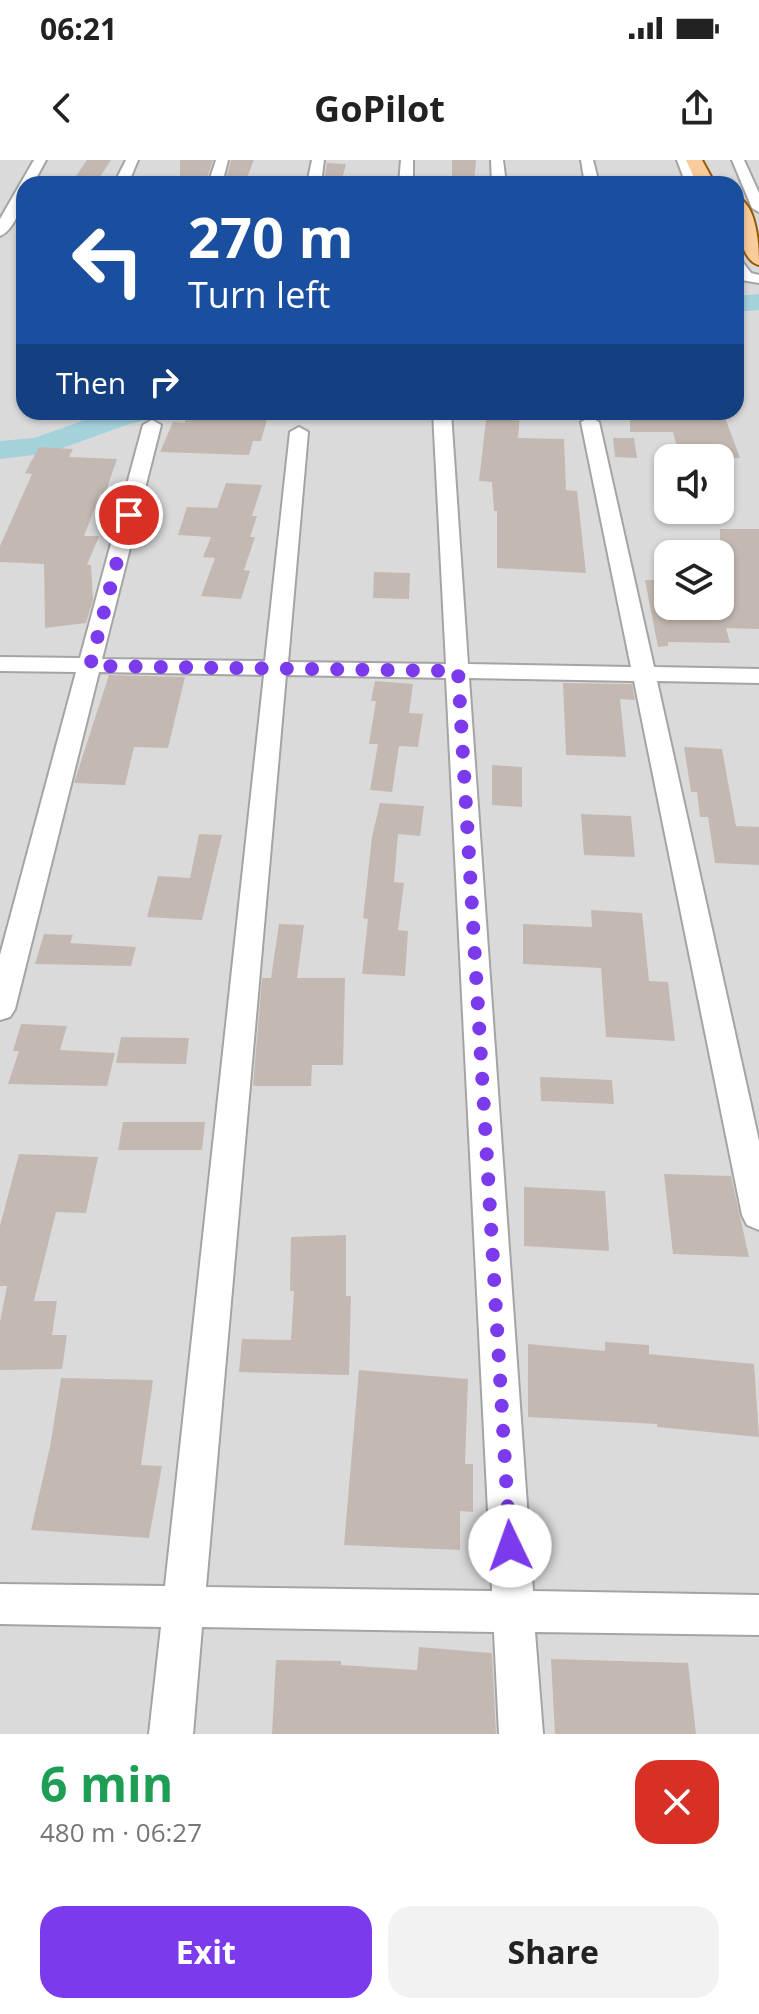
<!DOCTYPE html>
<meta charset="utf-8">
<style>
body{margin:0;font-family:"Open Sans",sans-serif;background:#f2f2f2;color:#222;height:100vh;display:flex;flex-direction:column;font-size:30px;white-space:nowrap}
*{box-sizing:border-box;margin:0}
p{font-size:26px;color:#767676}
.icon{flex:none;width:44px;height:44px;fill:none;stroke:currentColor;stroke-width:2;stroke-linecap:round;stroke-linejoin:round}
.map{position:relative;height:1574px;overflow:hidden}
.side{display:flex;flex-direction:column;background:#fff;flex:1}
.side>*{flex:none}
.hud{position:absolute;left:16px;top:16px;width:728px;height:244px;border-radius:24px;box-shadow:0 2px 6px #0004;background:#1a4fa0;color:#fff;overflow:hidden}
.tools{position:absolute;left:654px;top:284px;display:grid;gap:16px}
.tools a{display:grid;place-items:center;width:80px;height:80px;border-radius:16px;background:#fff;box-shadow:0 2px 6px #0004;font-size:40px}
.pin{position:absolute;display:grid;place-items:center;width:68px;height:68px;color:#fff;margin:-34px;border:4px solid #fff;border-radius:50%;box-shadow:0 2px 8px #0007}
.me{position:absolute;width:88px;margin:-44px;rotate:357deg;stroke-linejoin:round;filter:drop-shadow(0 0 6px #0008)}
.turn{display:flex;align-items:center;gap:28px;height:168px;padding:0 40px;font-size:36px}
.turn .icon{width:104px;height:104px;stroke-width:2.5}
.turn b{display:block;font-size:56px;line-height:68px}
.then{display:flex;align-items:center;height:76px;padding:0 40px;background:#0003;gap:16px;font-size:30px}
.round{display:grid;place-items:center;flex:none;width:84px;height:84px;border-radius:24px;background:#f2f2f2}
.summary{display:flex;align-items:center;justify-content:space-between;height:136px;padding:0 40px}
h1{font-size:48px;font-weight:700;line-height:60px;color:#1e9e55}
.action{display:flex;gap:16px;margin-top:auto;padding:16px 40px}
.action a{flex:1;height:92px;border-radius:24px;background:#7c3aed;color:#fff;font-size:32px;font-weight:700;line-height:92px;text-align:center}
.action a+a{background:#f2f2f2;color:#222}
.status{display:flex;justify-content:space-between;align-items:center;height:56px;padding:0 40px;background:#fff;direction:ltr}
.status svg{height:22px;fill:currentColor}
header{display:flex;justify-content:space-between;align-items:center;height:104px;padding:0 40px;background:#fff;font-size:36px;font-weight:700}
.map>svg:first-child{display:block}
.residential{fill:#dbdada;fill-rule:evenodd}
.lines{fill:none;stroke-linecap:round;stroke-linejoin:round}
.river{fill:#a4d2db;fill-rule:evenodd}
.building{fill:#c3b9b2}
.minor-casing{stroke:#a4a4a4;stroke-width:4}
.major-casing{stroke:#945b02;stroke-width:4}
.minor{fill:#fff;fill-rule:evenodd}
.major{fill:#facc9c;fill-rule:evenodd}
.route{stroke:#7c3aed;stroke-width:14;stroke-dasharray:0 25.2}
</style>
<div class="status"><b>06:21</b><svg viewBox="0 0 49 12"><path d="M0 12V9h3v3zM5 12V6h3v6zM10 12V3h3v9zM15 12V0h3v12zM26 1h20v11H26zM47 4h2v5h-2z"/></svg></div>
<header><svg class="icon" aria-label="back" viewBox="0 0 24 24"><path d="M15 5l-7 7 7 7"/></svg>GoPilot<svg class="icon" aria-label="share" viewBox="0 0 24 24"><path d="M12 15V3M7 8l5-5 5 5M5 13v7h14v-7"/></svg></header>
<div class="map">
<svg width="759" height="1574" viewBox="0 0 759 1574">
<rect width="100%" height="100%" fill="#eeeae3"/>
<path class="residential" d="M 0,0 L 759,0 L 759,1574 L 0,1574 ZM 24,24 L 736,24 L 736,252 L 24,252 ZM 668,298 L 720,298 L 720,350 L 668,350 ZM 668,394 L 720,394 L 720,446 L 668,446 Z"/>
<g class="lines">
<g class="river">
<polygon points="759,134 759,150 736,152 736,136"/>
<polygon points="108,252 162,252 157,258 129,264 49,293 0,299 0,281 34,278"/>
</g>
</g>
<g class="building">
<polygon points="87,0 111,0 96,23 72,22"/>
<polygon points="180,0 213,0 207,18 180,18"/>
<polygon points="231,0 254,0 246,20 226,19"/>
<polygon points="452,0 476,0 474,24 452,24"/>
<polygon points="327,3 346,4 341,23 324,22"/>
<polygon points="185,252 269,252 261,281 253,281 249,295 160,292 173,262 185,263"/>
<polygon points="487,252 520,254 518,278 564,279 566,330 577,331 586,413 497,408 497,351 494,351 492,322 479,321"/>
<polygon points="630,252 723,252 740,298 680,298 673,272 630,272"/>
<polygon points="613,278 634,278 637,298 615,297"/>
<polygon points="39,287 73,289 69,297 117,299 105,334 100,334 84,376 99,376 87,405 91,405 93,440 86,463 45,468 44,404 0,402 0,386 32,314 25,313"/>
<polygon points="226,323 262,325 252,356 257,356 250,377 255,377 244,410 250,411 241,439 201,436 215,398 203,397 211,377 178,375 187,347 217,348"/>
<polygon points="720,369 759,369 759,469 726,468 730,483 668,482 668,486 658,487 645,420 668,420 668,446 720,446"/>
<polygon points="374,412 410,413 409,439 373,438"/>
<polygon points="109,515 185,517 168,588 134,587 125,625 74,623"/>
<polygon points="375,521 413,524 409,553 423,554 418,587 399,586 392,632 370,630 378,584 369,584 376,541 371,541"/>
<polygon points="563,523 632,524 635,540 620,539 626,597 566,595"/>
<polygon points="684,587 722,589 736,666 759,667 759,705 715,703 708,657 700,657 697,632 691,632"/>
<polygon points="492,605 522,607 522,647 492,645"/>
<polygon points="380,643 424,646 420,676 398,674 394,722 404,723 398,770 408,771 405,816 362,814 368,759 363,758 372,677"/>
<polygon points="581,654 631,656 635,697 584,695"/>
<polygon points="199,674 222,675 202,760 147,757 158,716 190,718"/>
<polygon points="591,750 642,753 649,821 668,822 675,881 606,877 601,808 523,804 523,764 592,767"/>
<polygon points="279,764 304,765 297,818 345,818 343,905 312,905 311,926 253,926 262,818 271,818"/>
<polygon points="44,774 73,775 70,783 136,787 131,806 35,804"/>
<polygon points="21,864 67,866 60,890 115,893 107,926 8,924 19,891 13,891"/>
<polygon points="121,877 189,878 186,904 116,903"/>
<polygon points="540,917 612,920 614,944 541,941"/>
<polygon points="123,962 205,962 202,990 118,990"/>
<polygon points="19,994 98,997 86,1053 56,1052 34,1141 57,1141 52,1175 67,1175 62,1209 0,1210 0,1162 7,1126 0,1126 0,1066"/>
<polygon points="664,1014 731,1016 749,1097 673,1094"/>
<polygon points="524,1027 605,1031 609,1091 524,1086"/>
<polygon points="346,1075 346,1136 351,1136 349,1215 239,1212 242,1179 291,1180 294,1131 290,1131 291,1077"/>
<polygon points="605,1182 649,1185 649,1194 754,1204 759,1277 657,1267 657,1264 528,1257 528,1184 605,1191"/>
<polygon points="359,1210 468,1219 465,1304 473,1304 473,1352 460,1351 460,1390 344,1385"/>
<polygon points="61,1218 153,1220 141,1305 162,1306 149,1378 31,1370 50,1287"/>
<polygon points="419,1487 492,1493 496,1574 272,1574 276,1500 341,1501 341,1505 417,1510"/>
<polygon points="551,1499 688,1503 696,1574 555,1574"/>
</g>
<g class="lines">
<g class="minor-casing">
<g id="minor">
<path d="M 34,0 L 46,0 L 33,24 L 24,24 C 24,41 16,69 0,76 L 0,59 Z"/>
<polygon points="126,0 138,0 128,24 114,24"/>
<polygon points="216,0 228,0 222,24 208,24"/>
<polygon points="312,0 324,0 321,24 307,24"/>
<polygon points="401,0 413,0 413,24 399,24"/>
<polygon points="491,0 503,0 506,24 492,24"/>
<polygon points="581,0 593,0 599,24 585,24"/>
<polygon points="677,0 689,0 700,24 686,24"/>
<polygon points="732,0 744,0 759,33 759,52 752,48"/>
<polygon points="736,99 741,100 751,113 759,115 759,123 741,120 736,114"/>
<path d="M 433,252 L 451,252 L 468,504 L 631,507 L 581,262 L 590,257 L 599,262 L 654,507 L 759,509 L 759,523 L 657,521 L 759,981 L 759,1070 L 747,1065 L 742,1055 L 634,521 L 469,518 L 533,1431 L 759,1435 L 759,1475 L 535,1472 L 543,1574 L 499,1574 L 494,1472 L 202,1467 L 193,1574 L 149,1574 L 161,1467 L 0,1464 L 0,1424 L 165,1426 L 264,515 L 99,512 L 15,849 L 10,857 L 0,860 L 0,795 L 76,512 L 0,511 L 0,497 L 80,498 L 143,265 L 152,260 L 161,265 L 102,499 L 265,501 L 290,272 L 299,267 L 308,272 L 288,502 L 446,504 ZM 286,515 L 446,518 L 492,1431 L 206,1427 Z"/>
</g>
</g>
<g class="major-casing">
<g id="major">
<polygon points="686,0 702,0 715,24 697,24"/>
<path d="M 736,37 C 757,43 759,86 759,105 C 738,100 736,54 736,37 Z"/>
</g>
</g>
<use href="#minor" class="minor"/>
<use href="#major" class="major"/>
</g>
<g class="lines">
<polyline class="route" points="129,355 90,506 458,511 510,1386"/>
</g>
</svg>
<div class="tools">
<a><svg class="icon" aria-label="sound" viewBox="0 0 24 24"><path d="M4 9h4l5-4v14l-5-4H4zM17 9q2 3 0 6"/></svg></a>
<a><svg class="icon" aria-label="layers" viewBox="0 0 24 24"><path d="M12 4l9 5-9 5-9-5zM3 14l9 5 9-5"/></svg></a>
</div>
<div class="pin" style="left:129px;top:355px;background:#d93025"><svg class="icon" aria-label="arrive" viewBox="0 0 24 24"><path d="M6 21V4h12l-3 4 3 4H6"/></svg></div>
<svg class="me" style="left:510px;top:1386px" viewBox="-20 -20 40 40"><circle r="19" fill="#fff"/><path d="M0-13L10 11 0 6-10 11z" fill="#7c3aed"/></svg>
<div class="hud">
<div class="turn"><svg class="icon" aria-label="left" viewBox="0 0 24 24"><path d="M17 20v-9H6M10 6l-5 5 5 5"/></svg><div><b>270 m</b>Turn left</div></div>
<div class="then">Then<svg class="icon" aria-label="right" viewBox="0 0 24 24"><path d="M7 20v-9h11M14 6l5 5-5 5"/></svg></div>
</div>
</div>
<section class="side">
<div class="summary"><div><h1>6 min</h1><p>480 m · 06:27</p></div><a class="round" style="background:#d93025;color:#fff"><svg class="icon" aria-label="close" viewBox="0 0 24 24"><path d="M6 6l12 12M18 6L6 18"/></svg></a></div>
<div class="action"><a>Exit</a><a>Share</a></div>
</section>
